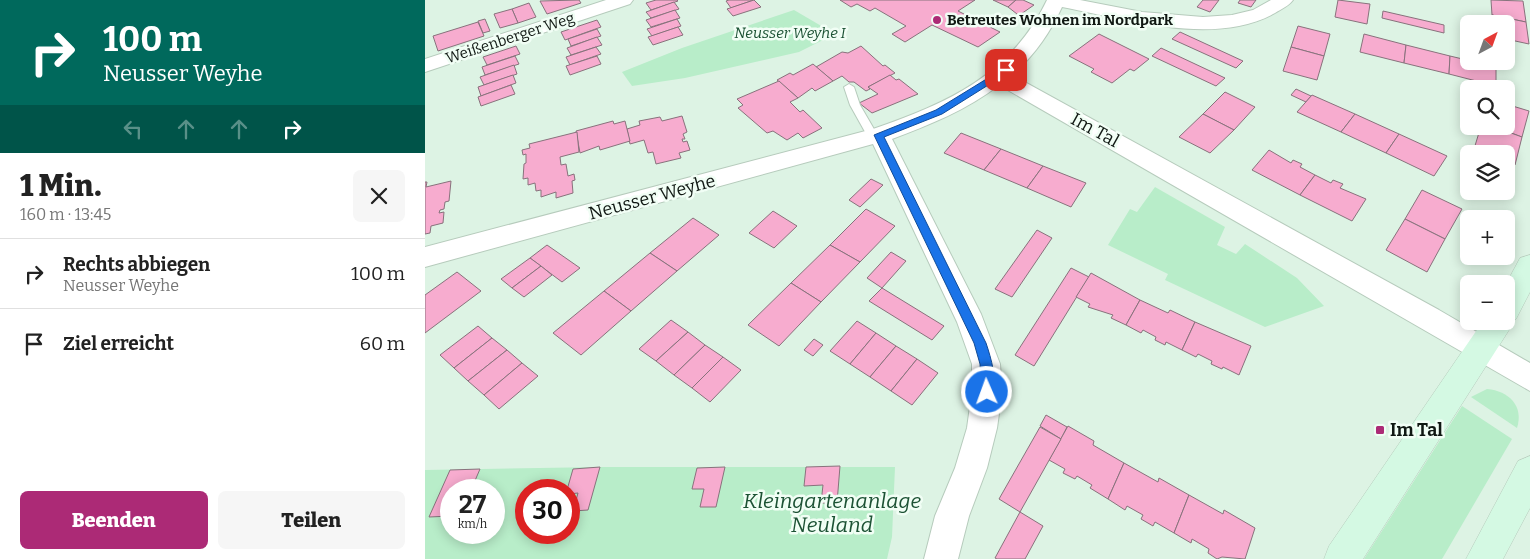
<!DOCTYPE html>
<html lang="de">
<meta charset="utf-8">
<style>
body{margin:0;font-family:Bitter,serif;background:#f6f6f6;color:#222;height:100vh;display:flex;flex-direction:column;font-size:19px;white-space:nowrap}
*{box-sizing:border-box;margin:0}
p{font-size:16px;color:#767676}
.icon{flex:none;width:28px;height:28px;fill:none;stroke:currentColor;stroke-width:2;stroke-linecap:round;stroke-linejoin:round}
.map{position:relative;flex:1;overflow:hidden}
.panel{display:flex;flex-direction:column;background:#fff;width:425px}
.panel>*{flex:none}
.hud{background:#00695c;color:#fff;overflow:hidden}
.needle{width:32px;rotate:41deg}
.fabs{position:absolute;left:1035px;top:15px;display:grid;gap:10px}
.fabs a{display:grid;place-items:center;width:55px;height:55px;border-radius:8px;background:#fff;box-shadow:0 2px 12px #0003;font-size:25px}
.speed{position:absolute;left:15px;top:479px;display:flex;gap:10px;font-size:25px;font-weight:700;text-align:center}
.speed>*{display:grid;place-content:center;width:65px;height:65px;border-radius:50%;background:#fff;box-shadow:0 2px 12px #0003;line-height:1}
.speed small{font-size:12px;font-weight:400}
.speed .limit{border:8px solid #d22;background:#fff;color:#111}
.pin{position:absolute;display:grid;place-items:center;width:42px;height:42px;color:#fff;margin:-21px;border-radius:10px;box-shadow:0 2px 8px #0006}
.me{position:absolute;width:55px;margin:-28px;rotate:358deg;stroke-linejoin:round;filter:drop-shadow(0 0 4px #0008)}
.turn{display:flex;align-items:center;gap:18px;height:105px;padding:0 20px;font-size:22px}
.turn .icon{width:65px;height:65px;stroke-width:2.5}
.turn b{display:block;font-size:35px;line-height:42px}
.lanes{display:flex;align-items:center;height:48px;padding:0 20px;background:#0003;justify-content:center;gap:25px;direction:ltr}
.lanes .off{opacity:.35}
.round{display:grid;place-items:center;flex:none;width:52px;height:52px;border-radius:8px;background:#f6f6f6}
.overview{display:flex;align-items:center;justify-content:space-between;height:85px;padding:0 20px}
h1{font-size:30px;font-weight:800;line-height:38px}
.action{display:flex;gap:10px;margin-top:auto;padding:10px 20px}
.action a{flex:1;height:58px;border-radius:8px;background:#ac2a76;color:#fff;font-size:20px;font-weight:800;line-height:58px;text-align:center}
.action a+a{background:#f6f6f6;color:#222}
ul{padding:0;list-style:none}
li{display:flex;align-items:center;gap:15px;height:70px;padding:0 20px;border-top:1px solid #e0e0e0}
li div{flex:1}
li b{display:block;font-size:19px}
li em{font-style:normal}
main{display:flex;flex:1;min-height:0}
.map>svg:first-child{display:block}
.green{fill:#b8edc9;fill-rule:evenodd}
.building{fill:#f7accf;stroke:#88727c}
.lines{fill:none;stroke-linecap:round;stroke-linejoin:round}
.lane-casing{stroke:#b6cbbc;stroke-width:2}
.street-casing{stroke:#b6cbbc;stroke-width:2}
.secondary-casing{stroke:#b6cbbc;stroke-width:1}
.lane{fill:#fff;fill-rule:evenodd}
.street{fill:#fff;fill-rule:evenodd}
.secondary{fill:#d4f9e3;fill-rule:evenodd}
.route{fill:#1a73e8;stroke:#114b97}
.poi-dot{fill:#ac2a76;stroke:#f1fef5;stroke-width:2}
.labels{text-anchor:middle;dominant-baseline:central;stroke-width:5;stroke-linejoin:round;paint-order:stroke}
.far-poi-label{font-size:15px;font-weight:bold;fill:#101813;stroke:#f1fef5;text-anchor:start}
.far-park-label{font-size:15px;font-style:italic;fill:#1c5234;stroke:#f1fef5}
.far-street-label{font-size:15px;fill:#101813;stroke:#f1fef5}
.street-label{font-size:18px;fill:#101813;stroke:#f1fef5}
.poi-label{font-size:18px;font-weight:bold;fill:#101813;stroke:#f1fef5;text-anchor:start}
.near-park-label{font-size:21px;font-style:italic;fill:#1c5234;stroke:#f1fef5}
</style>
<main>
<section class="panel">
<div class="hud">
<div class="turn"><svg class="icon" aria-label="right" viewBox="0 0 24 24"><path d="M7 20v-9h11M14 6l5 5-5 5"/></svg><div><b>100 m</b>Neusser Weyhe</div></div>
<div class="lanes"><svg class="icon off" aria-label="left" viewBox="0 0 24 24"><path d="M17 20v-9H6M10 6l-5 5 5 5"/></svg><svg class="icon off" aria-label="ahead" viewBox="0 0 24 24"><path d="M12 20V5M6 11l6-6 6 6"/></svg><svg class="icon off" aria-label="ahead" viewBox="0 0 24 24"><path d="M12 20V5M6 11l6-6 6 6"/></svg><svg class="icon" aria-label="right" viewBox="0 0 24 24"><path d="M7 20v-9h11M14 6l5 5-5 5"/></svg></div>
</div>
<div class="overview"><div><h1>1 Min.</h1><p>160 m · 13:45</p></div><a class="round"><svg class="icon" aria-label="close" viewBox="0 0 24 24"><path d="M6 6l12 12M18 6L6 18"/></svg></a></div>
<ul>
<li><svg class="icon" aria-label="right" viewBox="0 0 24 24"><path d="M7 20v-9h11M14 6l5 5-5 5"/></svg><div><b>Rechts abbiegen</b><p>Neusser Weyhe</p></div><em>100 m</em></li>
<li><svg class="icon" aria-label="arrive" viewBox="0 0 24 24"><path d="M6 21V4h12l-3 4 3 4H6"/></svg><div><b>Ziel erreicht</b></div><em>60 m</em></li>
</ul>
<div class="action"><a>Beenden</a><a>Teilen</a></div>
</section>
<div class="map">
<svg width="1105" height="559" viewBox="0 0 1105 559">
<rect width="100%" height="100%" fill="#ddf3e4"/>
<g class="green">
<polygon points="369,10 410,34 374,52 260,78 207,86 197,72 257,48"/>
<polygon points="730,187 800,227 792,245 811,254 820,244 872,278 899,306 840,327 740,280 743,274 683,245 705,209 712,212"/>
<path d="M 1062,389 C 1084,391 1099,406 1092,428 L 1046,397 Z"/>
<polygon points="1037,406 1087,439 1017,559 939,559"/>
<path d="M 175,467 L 470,467 L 467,537 L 462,559 L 0,559 L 0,470 ZM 26,490 L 69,490 L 69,532 L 26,532 ZM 101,490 L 144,490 L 144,532 L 101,532 Z"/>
</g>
<g class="building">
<polygon points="154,0 156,3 122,14 115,1"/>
<polygon points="231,0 252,0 253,1 226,10 221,3"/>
<polygon points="304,0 329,0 306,8 301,1"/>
<polygon points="329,0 336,7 308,16 302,9"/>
<polygon points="415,0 550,0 533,11 575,32 553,47 507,25 480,42 467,34 481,26 450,8 445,11 432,4 426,7"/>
<polygon points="568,0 591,0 583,7"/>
<polygon points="591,0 598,0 609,5 596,14 592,14 583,7"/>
<polygon points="778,0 794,0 785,12 772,7"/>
<polygon points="815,0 831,0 826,7 813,3"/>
<polygon points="913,0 945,4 942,24 910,17"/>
<polygon points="1066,0 1098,1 1101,22 1067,15"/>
<polygon points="249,2 254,9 226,18 221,12"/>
<polygon points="104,3 111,17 93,23 87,9"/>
<polygon points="87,9 93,23 75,28 69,14"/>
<polygon points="250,10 255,18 226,27 221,20"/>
<polygon points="958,11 1019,25 1019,33 957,18"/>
<polygon points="1067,15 1101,22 1104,44 1081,39 1081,24 1068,24"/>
<polygon points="60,19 65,31 58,33 53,21"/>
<polygon points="252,19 256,26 227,36 222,29"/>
<polygon points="172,20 176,27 140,40 136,32"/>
<polygon points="53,22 59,36 13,51 8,36"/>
<polygon points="873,26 905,34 899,56 866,47"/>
<polygon points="253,27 258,35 228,45 223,37"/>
<polygon points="172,29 176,36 146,46 143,39"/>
<polygon points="755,32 818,61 811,68 747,39"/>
<polygon points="674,34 724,59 709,71 705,69 687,83 666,72 669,69 644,56"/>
<polygon points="939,34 981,45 979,63 935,52"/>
<polygon points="172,37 177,45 146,55 142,48"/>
<polygon points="981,45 1025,56 1024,74 979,63"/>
<polygon points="91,46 95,54 62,65 58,57"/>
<polygon points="436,46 458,66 460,65 470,73 443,87 445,89 441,91 429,82 424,82 417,76 408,81 391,67 417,52 423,53"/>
<polygon points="171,47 176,54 145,65 141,57"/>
<polygon points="866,47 899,56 892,80 858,71"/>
<polygon points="736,48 800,78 791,86 727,56"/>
<polygon points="90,56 94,64 60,75 57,67"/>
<polygon points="172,56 176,64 145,75 141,66"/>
<polygon points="1025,56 1071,67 1071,86 1024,74"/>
<polygon points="388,64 408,81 390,91 387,88 373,98 352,80 365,73 368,75"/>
<polygon points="89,65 92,74 59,85 55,77"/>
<polygon points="88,75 91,83 56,96 53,87"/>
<polygon points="465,75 471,80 474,79 493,94 447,113 434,103 453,94 443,87"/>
<polygon points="354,81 373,98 365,102 375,112 378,110 397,128 378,138 373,133 362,140 348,131 342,133 313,108 318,105 312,99"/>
<polygon points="86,85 90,94 56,106 53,97"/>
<polygon points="871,89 886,96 881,102 866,95"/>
<polygon points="800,92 830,107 809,130 778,114"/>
<polygon points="887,95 930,114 916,132 872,112"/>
<polygon points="1081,104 1104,111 1097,137 1067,126 1081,126"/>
<polygon points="778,114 809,130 785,153 754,137"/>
<polygon points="930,114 974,134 961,153 916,132"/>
<polygon points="257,116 262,132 258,134 260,139 257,139 258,142 262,141 265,150 254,153 256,158 231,164 228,152 223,153 219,140 205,144 202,129 215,125 214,121 235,117 237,121"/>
<polygon points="188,121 189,124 200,121 205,141 175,150 174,146 155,153 151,131"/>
<polygon points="1056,126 1067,126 1097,137 1090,165 1081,161 1081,154 1061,154 1049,149"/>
<polygon points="152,132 154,152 135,157 136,165 141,164 143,176 149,174 150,180 147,181 148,193 131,198 131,192 116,197 116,190 111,191 110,183 103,185 103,178 98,179 99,164 101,163 101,154 98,155 97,150 105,148 104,144"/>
<polygon points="536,133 576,149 559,170 519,153"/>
<polygon points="974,134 1022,156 1009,176 961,153"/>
<polygon points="576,149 618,166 602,188 559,170"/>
<polygon points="844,150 866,163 868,160 877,164 875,167 890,175 875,195 827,170"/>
<polygon points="618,166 661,183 646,207 602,188"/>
<polygon points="890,175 906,183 908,180 918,184 915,188 941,199 927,221 875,195"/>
<polygon points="446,179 458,185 435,207 424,200"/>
<polygon points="26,181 24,201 20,202 19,209 15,210 14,213 19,212 18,223 6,226 5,233 0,234 0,182 2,182 1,187"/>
<polygon points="997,190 1037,209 1020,239 980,219"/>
<polygon points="441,209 470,226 435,262 405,245"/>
<polygon points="348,211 372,226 349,248 324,233"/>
<polygon points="268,218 294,235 252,271 225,253"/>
<polygon points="980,219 1020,239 1002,272 961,250"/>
<polygon points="612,230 627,238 587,297 570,289"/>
<polygon points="122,245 155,268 137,282 105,258"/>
<polygon points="405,245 435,262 396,302 366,283"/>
<polygon points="466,252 481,261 457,288 442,278"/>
<polygon points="225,253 252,271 206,311 179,291"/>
<polygon points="105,258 116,266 87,288 76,279"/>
<polygon points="116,266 127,275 99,297 87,288"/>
<polygon points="646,268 664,277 609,366 590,355"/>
<polygon points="32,272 56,291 0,333 0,295"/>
<polygon points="666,273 715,300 701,325 686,318 688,315 663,307 665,304 651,297"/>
<polygon points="366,283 396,302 354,346 323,325"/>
<polygon points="457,288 519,326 507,340 444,301"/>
<polygon points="179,291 206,311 156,355 128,333"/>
<polygon points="715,300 743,313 745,310 770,322 757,350 741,342 740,345 730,340 731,337 718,330 716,333 701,325"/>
<polygon points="246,320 263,332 231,361 214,349"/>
<polygon points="432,321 451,333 425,364 405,351"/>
<polygon points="770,322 826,346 814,375 798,367 797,369 786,364 787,361 773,354 771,357 757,350"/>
<polygon points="53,326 67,338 29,368 15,355"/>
<polygon points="263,332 280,345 249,375 231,361"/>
<polygon points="451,333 471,346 445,377 425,364"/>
<polygon points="67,338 82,350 43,381 29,368"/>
<polygon points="389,339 398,345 388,356 379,350"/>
<polygon points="280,345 298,357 267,388 249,375"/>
<polygon points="471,346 492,359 466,391 445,377"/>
<polygon points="82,350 97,363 59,395 43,381"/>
<polygon points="298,357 316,370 285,402 267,388"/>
<polygon points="492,359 513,373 487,405 466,391"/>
<polygon points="97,363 113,376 74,409 59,395"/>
<polygon points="621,415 642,427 636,439 615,426"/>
<polygon points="643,426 669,441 668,445 699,463 683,499 665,488 667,485 652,476 650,479 638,473 640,469 624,460"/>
<polygon points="615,427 636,439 595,512 574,499"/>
<polygon points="699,463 733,482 734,478 764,495 749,533 730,522 728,526 716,519 718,515 702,506 700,510 683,499"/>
<polygon points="415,466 412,503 396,503 398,485 379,486 381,467"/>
<polygon points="175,467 163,510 148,511 153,493 144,494 144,490 142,490 148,469"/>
<polygon points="300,467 291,507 275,507 279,489 267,489 272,468"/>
<polygon points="55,469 46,490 26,490 26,516 4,517 25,470"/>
<polygon points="764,495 798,514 799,510 830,528 820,559 797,557 792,559 783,553 784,549 767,539 766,543 749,533"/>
<polygon points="595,512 618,526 600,559 572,559 570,558"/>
</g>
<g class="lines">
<g class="lane-casing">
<polygon id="lane" points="424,84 429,87 435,105 453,136 452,139 444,139 425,105 419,87"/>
</g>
<g class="street-casing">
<g id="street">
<polygon points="181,0 208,0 205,4 0,72 0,59"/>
<path d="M 622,0 L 655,0 L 717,12 L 778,17 L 807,15 L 828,10 L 846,0 L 868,0 C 864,6 856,9 850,13 C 790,47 700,19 637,7 C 625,33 609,56 587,75 L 1014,310 L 1105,363 L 1105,391 L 574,85 C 542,110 504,125 467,139 L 556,314 L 575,364 L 577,392 L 572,428 L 562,468 L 544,516 L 533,559 L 499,559 L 510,516 L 530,468 L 542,428 L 547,392 L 547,364 L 532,322 L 448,144 L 0,267 L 0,247 L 448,129 C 523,103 586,75 622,0 Z"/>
</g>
</g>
<g class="secondary-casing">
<g id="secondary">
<polygon points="1105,255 1105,292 1091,319 1088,320 1084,330 938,559 899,559 904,546 1058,321 1081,321 1081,284 1095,258"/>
<polygon points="1105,456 1105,508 1078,559 1041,559 1093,461"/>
</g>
</g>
<use href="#lane" class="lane"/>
<use href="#street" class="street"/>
<use href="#secondary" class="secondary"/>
</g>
<path class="route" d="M 581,67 L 586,70 L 584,72 L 517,114 L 459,137 L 561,343 C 566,358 573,381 567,396 L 562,398 L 557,396 L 555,364 L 549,343 L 449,135 L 511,110 Z"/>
<g class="poi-dot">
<circle cx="512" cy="20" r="5"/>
<rect x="950" y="425" width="10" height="10" rx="2.5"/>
</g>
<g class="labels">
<g class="far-poi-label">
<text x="522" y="20">Betreutes Wohnen im Nordpark</text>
</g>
<g class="far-park-label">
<text x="365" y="33">Neusser Weyhe I</text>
</g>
<g class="far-street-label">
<text transform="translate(85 38) rotate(-18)">Weißenberger Weg</text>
</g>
<g class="street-label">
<text transform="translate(670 130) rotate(29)">Im Tal</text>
<text transform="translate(227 197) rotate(-15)">Neusser Weyhe</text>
</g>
<g class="poi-label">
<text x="965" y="430">Im Tal</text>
</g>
<g class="near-park-label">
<text x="407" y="501">Kleingartenanlage<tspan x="407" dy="24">Neuland</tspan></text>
</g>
</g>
</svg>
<div class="fabs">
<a><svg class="needle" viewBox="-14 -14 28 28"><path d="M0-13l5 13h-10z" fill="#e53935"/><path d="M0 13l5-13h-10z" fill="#767676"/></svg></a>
<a><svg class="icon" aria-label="search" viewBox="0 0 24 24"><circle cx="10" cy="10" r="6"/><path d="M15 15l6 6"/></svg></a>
<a><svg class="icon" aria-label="layers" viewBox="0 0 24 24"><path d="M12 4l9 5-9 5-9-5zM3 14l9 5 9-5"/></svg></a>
<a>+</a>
<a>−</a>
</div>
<div class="speed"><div>27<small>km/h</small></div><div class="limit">30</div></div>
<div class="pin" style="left:581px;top:70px;background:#d93025"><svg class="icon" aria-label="arrive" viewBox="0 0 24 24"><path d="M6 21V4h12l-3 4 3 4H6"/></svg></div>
<svg class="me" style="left:562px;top:392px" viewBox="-20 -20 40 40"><circle r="17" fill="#1a73e8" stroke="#fff" stroke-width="3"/><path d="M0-11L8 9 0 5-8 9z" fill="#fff"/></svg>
</div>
</main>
